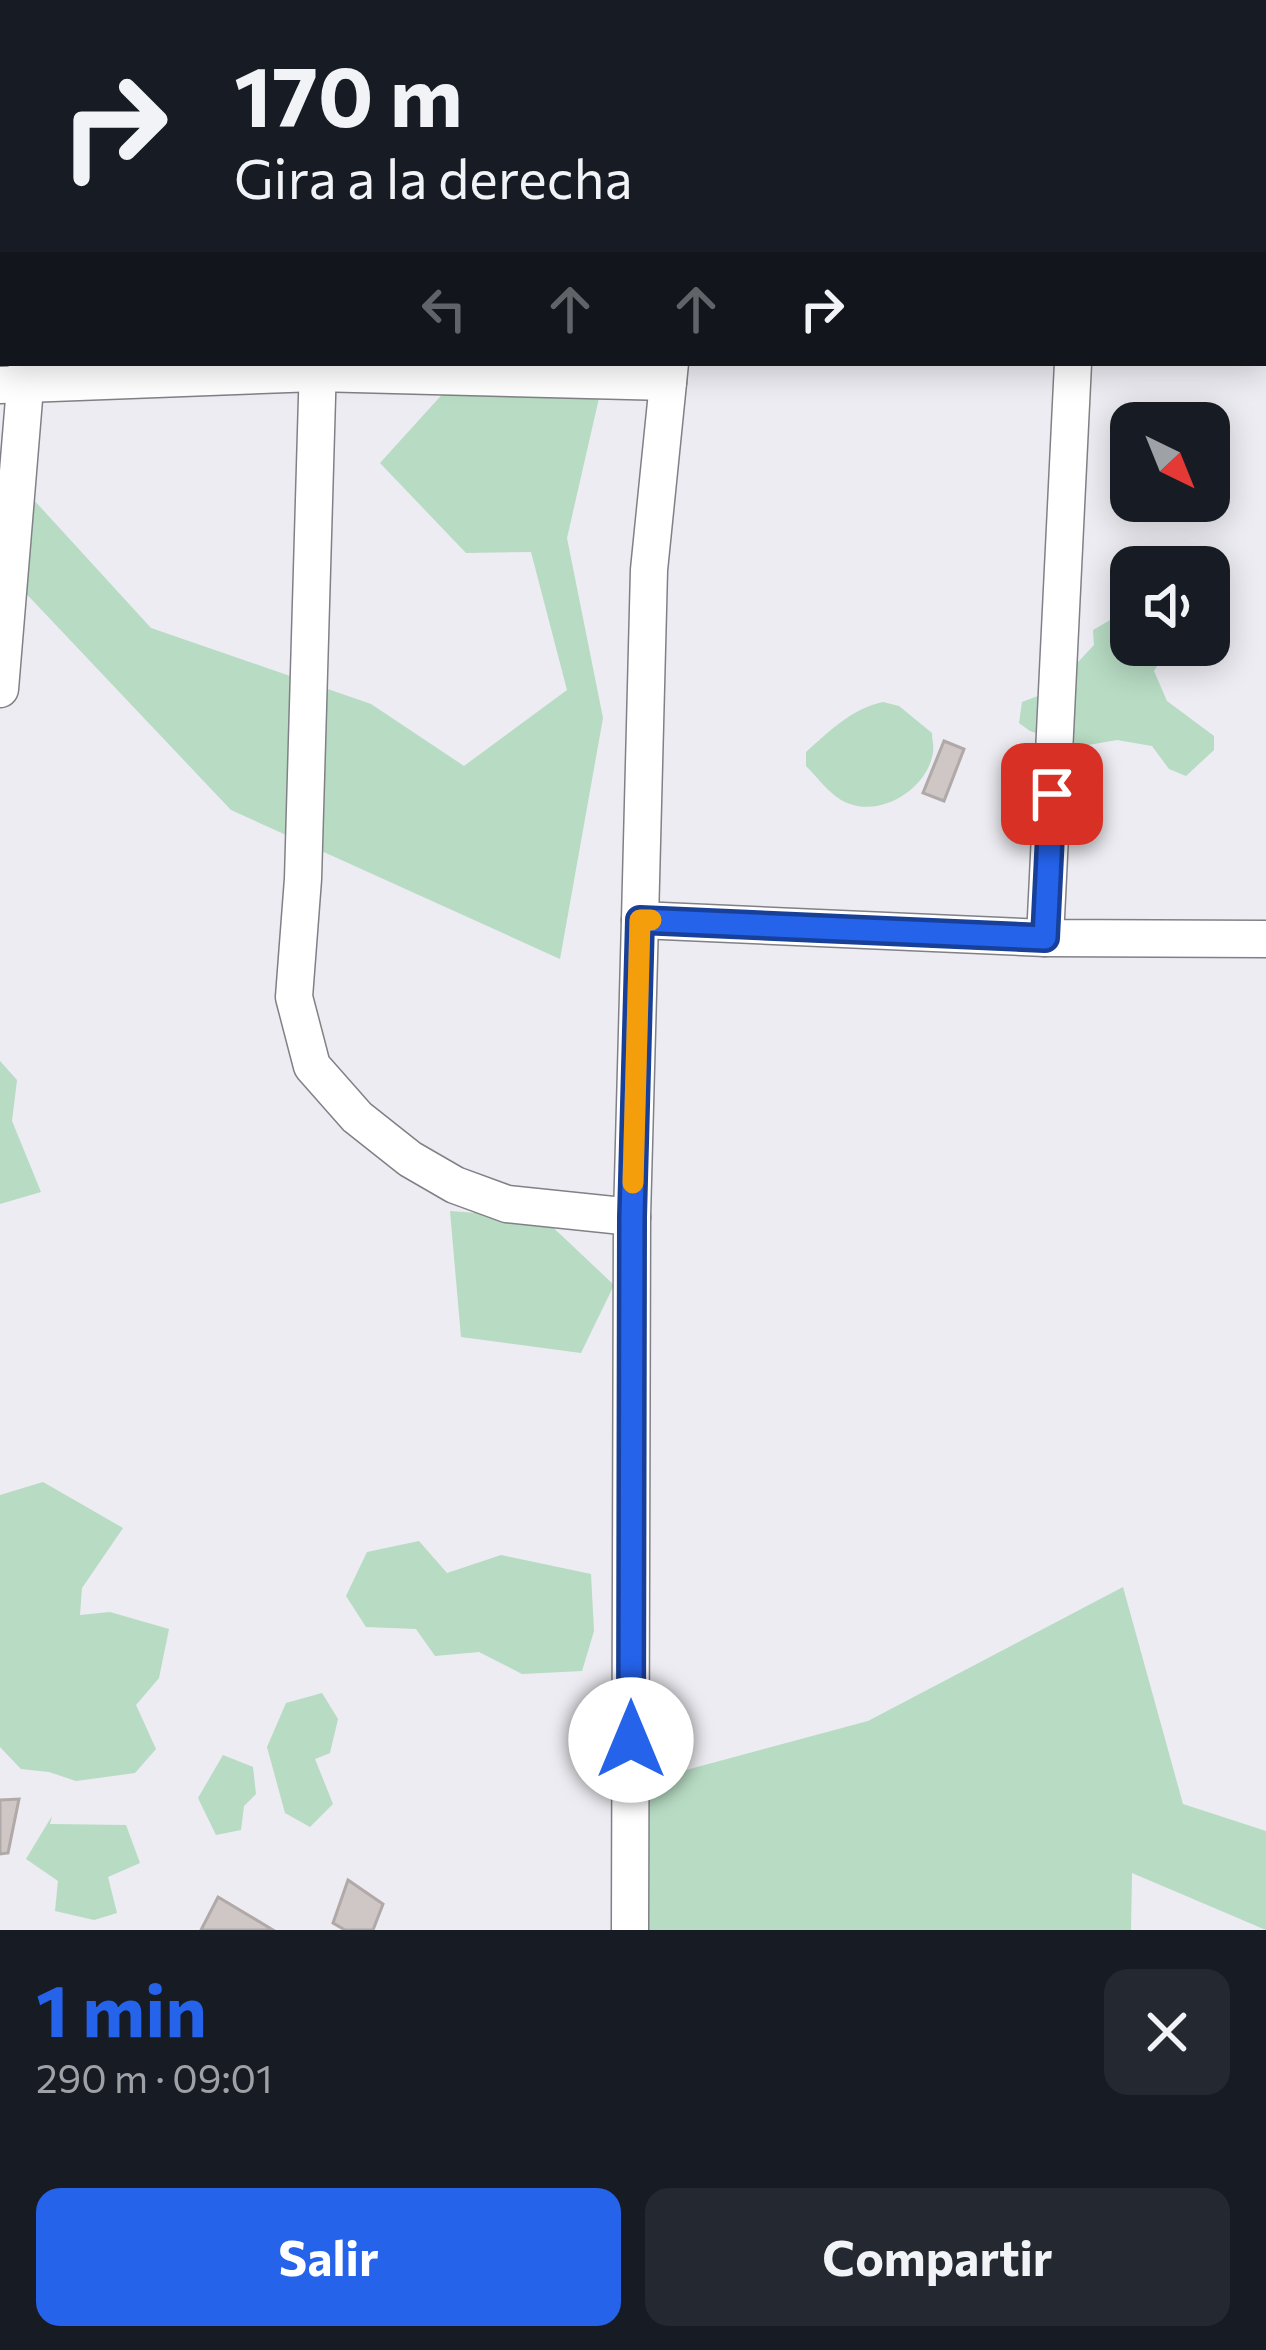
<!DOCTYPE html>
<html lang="es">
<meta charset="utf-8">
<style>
body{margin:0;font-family:Commissioner,sans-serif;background:#242831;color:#f1f3f6;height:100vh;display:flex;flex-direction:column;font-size:45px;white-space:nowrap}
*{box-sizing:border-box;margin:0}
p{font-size:39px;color:#9ea1a6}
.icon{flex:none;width:66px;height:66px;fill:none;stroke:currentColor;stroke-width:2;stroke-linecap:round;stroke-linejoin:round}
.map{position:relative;height:1930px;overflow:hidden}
.drawer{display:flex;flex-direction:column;background:#171b24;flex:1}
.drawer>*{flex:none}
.banner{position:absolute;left:0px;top:0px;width:1266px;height:366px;box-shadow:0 6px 30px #0003;background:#171b24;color:#f1f3f6;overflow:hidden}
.needle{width:78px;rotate:137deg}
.buttons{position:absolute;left:1110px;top:402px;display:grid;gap:24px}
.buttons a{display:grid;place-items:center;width:120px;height:120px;border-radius:24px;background:#171b24;box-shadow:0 6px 30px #0003;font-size:60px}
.pin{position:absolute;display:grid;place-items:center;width:102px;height:102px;color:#fff;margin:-51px;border-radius:24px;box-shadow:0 6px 18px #0006}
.me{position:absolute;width:132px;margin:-66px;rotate:0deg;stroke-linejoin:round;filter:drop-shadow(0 0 9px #0008)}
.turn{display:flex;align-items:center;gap:42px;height:252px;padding:0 36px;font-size:54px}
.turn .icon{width:156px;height:156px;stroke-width:2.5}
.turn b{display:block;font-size:84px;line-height:102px}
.lanes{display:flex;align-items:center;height:114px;padding:0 36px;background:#0003;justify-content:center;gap:60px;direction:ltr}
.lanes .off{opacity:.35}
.round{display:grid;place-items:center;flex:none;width:126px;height:126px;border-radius:24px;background:#242831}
.head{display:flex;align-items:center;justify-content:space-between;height:204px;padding:0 36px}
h1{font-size:72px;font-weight:700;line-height:90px;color:#2563eb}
.action{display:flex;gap:24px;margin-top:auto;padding:24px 36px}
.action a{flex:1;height:138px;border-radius:24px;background:#2563eb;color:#fff;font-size:48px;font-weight:700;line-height:138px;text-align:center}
.action a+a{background:#242831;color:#f1f3f6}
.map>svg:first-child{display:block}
.green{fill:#b7dbc3}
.building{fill:#cec7c5;stroke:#b0a9a7;stroke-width:3}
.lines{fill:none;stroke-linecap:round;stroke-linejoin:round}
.minor-casing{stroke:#808086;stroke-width:39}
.minor{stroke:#fff;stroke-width:36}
.route-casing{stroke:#184099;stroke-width:30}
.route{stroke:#2563eb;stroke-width:21}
.slow{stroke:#f59e0b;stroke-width:21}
</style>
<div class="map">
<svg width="1266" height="1930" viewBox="0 0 1266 1930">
<rect width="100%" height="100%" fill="#ececf2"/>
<g class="green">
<polygon points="428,0 649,0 649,3 433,3"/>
<polygon points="607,363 567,538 603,718 560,959 231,810 0,566 0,463 151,628 371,704 464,766 567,690 531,552 466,553 380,463 457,378"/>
<polygon points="1131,608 1131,645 1170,645 1154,671 1167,701 1214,736 1214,750 1186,776 1169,769 1152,746 1117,740 1077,747 1030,731 1019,723 1022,702 1051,691 1094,645 1093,630"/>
<path d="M 883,702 L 899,706 L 932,733 C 932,740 934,746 933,753 C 927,788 884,816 850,804 C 832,798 819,779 806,766 L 806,752 C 830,731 851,709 883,702 Z"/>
<polygon points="0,1061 17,1080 12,1121 41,1192 0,1204"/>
<polygon points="450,1211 543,1218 614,1285 581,1353 461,1337"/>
<polygon points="43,1482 123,1528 82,1588 80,1615 110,1612 169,1629 159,1678 136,1705 156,1749 135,1773 76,1781 49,1772 21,1769 0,1747 0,1495"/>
<polygon points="419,1541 447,1573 501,1555 591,1574 594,1631 582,1671 522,1674 479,1652 435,1656 416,1629 366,1627 346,1596 367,1552"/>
<polygon points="1123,1587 1183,1804 1266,1831 1266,1930 1132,1873 1131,1930 641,1930 649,1780 868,1721"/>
<polygon points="322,1693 338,1719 330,1753 315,1759 333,1804 310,1827 285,1813 267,1747 286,1703"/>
<polygon points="223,1755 253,1767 256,1794 244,1806 241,1830 216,1835 198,1798"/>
<polygon points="52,1816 50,1824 126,1825 140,1863 108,1877 117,1913 94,1920 55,1911 58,1881 26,1859"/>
</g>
<g class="building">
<polygon points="944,741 964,749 944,801 923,793"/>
<polygon points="19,1799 8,1853 0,1854 0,1800"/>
<polygon points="348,1880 383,1904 373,1930 345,1930 333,1923"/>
<polygon points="218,1897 273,1930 201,1930"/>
</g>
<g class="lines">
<g class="minor-casing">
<g id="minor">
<polyline points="59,3 60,0"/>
<polyline points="358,3 359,0"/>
<polyline points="696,3 696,0"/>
<polyline points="1093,3 1093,0"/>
<polyline points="1263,233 1266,233"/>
<polyline points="318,363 303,879 294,997 312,1066 357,1117 410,1159 455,1185 507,1204 632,1217"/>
<polyline points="0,385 316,373 668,382"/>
<polyline points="0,689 27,363"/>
<polyline points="640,920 1045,938 1266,939"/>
<polyline points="1045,938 1073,363"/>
<polyline points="630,1930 632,1217 640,920 649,570 670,363"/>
</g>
</g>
<use href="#minor" class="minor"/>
</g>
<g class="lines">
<g class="route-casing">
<polyline id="route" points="631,1740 632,1217 640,920 1045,938 1052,794"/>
</g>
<use href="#route" class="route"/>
<polyline class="slow" points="633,1183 640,920 651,920"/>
</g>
</svg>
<div class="buttons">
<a><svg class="needle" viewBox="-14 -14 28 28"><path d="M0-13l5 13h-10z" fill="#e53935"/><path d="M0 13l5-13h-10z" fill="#9ea1a6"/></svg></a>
<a><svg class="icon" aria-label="sound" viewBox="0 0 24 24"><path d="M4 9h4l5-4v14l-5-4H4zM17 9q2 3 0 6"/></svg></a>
</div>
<div class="pin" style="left:1052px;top:794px;background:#d93025"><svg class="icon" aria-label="arrive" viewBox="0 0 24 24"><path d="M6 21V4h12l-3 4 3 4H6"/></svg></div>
<svg class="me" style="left:631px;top:1740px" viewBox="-20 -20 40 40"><circle r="19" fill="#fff"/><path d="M0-13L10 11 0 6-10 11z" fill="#2563eb"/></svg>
<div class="banner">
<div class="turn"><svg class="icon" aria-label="right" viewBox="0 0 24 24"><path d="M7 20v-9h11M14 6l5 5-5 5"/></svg><div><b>170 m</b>Gira a la derecha</div></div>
<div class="lanes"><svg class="icon off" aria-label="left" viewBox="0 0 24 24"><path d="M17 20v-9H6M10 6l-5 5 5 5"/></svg><svg class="icon off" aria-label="ahead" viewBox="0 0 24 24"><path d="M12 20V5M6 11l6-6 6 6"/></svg><svg class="icon off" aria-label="ahead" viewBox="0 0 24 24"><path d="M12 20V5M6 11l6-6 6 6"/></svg><svg class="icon" aria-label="right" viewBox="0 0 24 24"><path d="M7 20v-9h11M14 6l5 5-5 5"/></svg></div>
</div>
</div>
<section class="drawer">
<div class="head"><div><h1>1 min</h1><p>290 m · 09:01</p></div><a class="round"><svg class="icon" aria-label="close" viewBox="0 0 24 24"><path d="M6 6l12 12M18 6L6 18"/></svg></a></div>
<div class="action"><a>Salir</a><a>Compartir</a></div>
</section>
